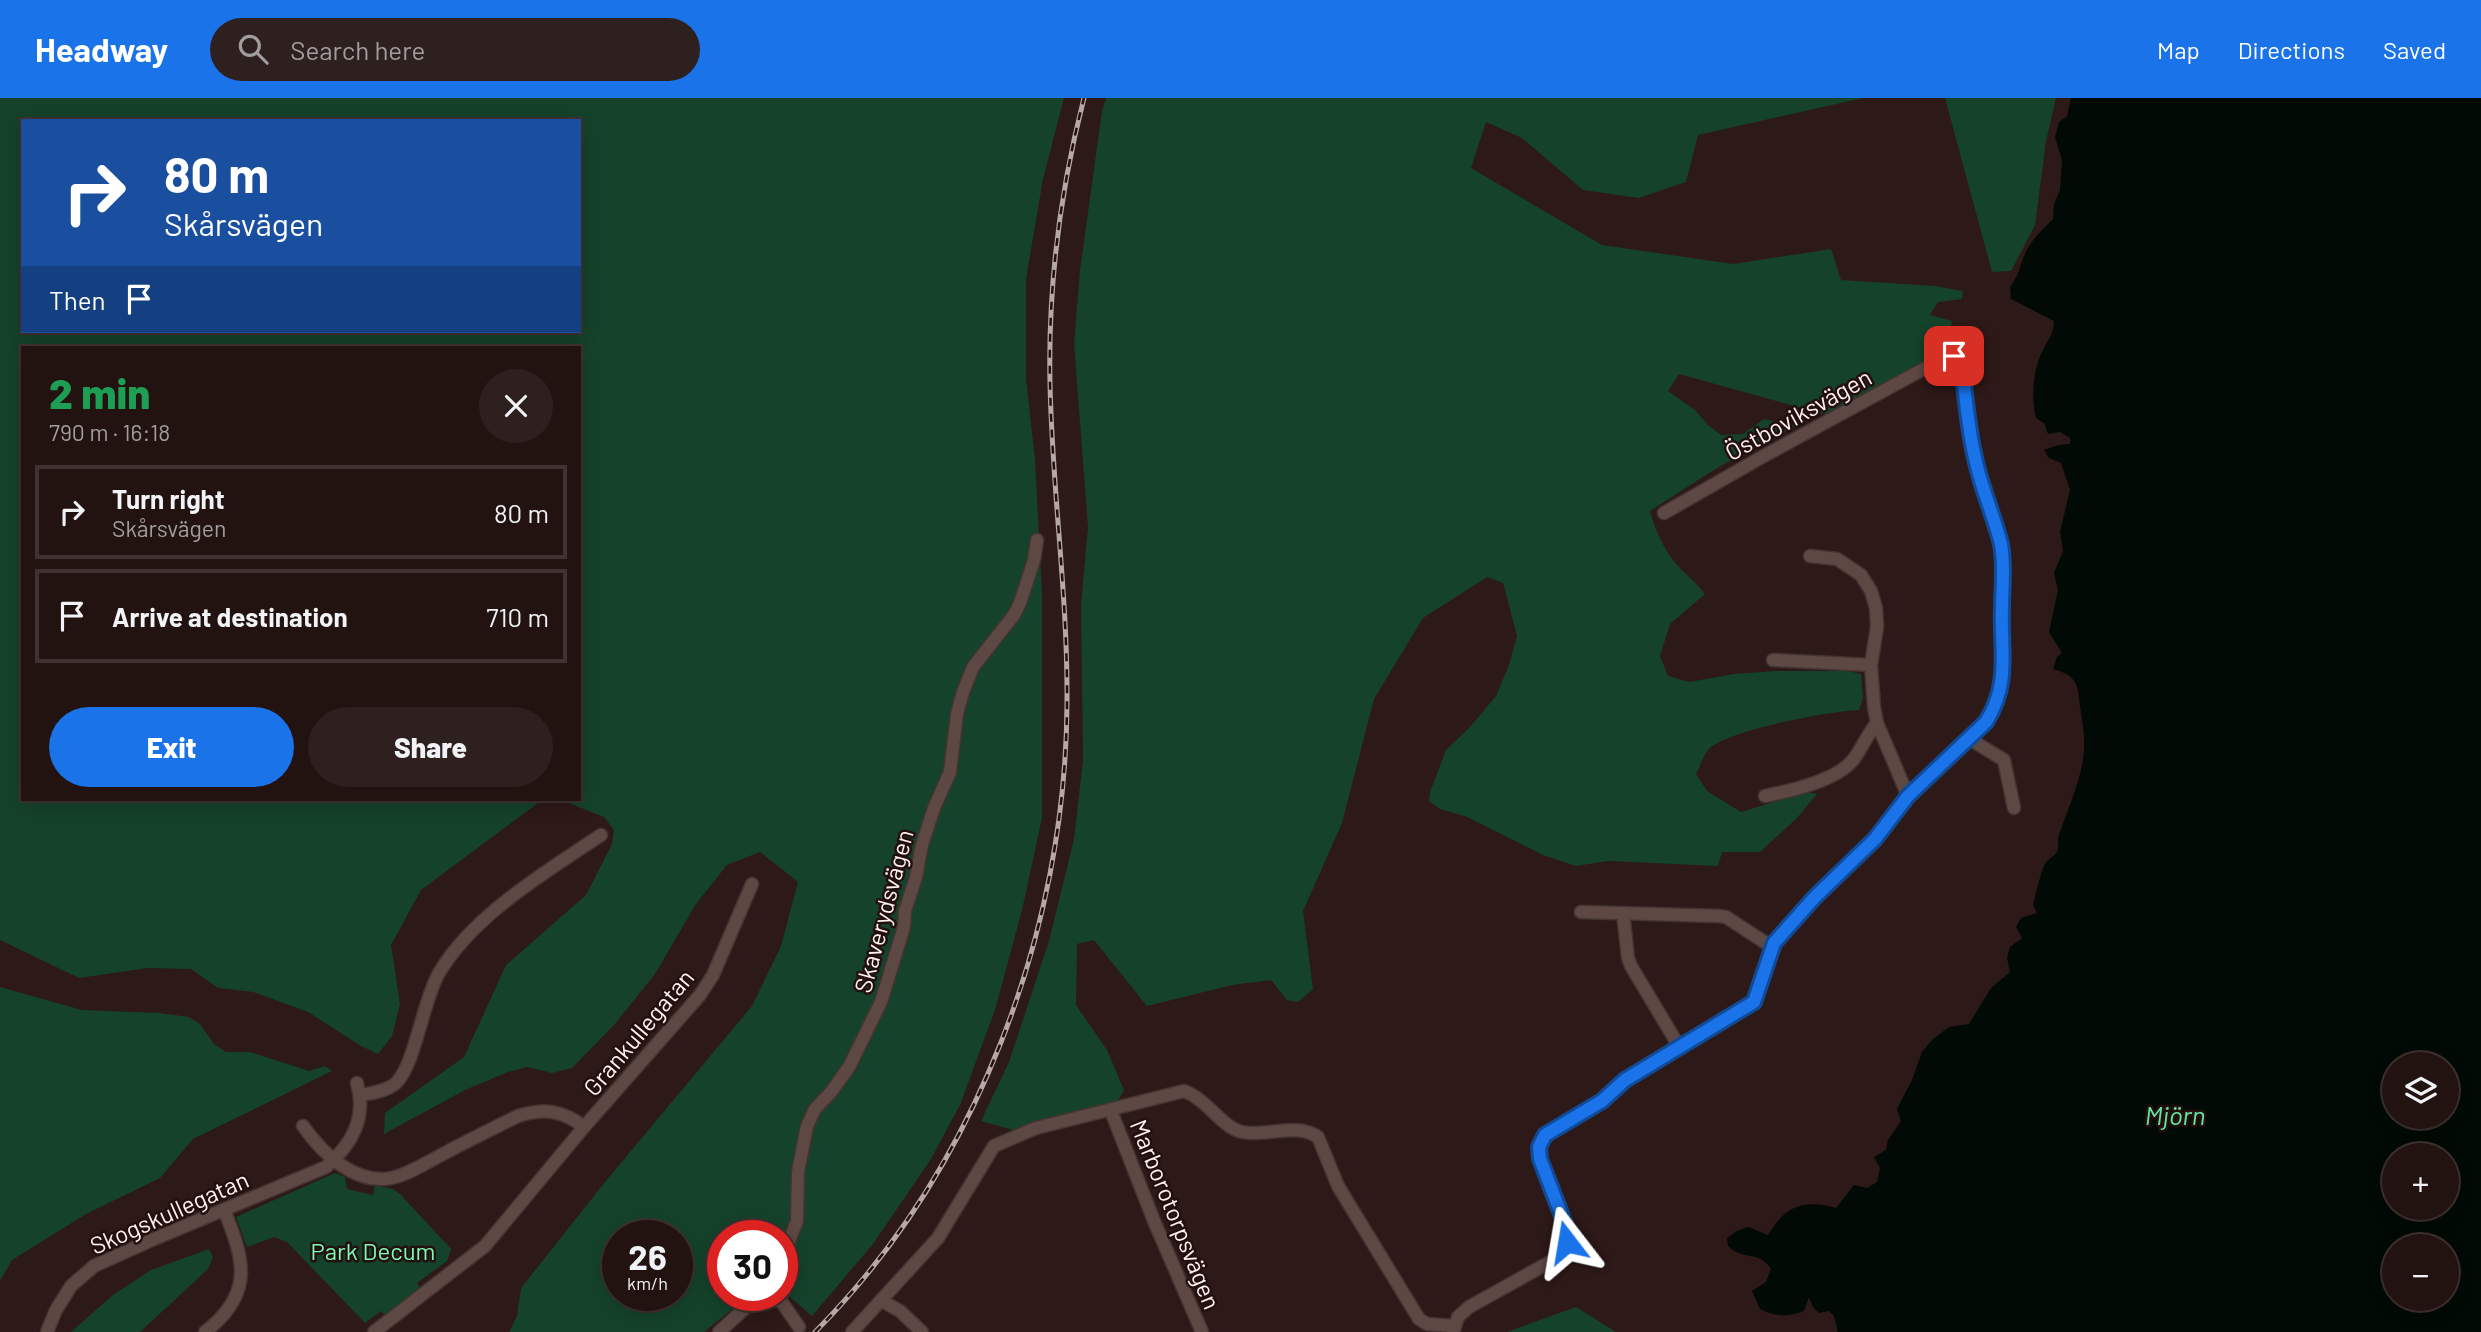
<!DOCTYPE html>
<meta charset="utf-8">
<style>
body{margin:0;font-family:Barlow,sans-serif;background:#2e201f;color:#f1f3f6;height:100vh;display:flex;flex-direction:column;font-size:26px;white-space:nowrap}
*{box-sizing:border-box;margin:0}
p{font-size:23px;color:#a29e9f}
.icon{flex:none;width:38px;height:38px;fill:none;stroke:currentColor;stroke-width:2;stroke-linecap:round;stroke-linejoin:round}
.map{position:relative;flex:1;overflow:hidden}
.side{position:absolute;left:21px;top:248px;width:560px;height:455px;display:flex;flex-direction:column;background:#221311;border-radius:0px;box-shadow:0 4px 18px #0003,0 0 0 2px #3f3231}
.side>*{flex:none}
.banner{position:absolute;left:21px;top:21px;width:560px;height:214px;border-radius:0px;box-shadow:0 4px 18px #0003,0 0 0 2px #3f3231;background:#1a4fa0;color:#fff;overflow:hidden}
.tools{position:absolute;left:2382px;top:954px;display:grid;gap:14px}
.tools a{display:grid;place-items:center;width:77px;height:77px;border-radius:50%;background:#221311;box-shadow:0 4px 18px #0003,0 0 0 2px #3f3231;font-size:35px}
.speed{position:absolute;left:602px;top:1122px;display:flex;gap:14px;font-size:35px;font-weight:700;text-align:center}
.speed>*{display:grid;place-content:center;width:91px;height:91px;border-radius:50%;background:#221311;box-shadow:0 4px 18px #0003,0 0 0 2px #3f3231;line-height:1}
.speed small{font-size:18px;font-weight:400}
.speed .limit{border:10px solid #d22;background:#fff;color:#111}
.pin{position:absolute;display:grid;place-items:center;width:60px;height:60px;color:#fff;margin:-30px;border-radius:14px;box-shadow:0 4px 10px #0006}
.me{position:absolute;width:77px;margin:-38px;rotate:346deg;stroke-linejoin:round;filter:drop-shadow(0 0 5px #0008)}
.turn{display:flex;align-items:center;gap:24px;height:147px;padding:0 28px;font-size:32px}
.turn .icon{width:91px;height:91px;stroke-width:2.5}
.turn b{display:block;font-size:49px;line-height:60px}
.then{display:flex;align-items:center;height:66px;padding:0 28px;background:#0003;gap:14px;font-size:26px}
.round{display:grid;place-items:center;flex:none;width:74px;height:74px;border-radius:37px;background:#2e201f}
.head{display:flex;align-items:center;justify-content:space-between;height:119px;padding:0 28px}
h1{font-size:42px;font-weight:800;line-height:52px;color:#1e9e55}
.button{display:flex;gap:14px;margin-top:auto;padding:14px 28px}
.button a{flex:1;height:80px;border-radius:42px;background:#1a73e8;color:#fff;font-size:28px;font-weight:800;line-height:80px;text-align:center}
.button a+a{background:#2e201f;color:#f1f3f6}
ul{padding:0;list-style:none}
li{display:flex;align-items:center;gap:21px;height:94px;margin:0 14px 10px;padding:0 14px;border:4px solid #3f3231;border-radius:0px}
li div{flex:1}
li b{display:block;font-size:26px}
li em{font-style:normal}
header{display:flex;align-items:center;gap:42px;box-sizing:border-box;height:98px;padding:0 35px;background:#1a73e8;color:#fff}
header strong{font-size:33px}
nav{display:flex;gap:38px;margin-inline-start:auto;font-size:24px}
.search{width:490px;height:63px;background:#2e201f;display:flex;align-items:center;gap:18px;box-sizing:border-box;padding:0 24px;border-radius:38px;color:#a29e9f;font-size:26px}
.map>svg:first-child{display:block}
.green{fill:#15422a;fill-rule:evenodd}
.water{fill:#010a04;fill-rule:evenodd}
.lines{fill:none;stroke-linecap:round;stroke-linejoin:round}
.minor-casing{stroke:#433432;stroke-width:15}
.minor{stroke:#5e4844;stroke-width:12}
.rail-casing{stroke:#b6a8a6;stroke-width:5}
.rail{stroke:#23100e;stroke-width:2.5;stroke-dasharray:8;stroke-linecap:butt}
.route-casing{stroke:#114b97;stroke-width:18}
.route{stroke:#1a73e8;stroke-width:12}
.labels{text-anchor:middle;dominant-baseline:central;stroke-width:5;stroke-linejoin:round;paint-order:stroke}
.street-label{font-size:24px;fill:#fdf2f0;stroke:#23100e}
.park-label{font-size:24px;fill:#7bfbb4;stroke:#23100e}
.water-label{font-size:26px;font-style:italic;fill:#65e6a0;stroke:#23100e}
</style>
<header>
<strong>Headway</strong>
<div class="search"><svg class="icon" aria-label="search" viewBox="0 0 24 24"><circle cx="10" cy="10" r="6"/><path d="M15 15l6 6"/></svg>Search here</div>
<nav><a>Map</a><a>Directions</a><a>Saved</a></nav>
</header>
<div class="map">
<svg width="2481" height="1234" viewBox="0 0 2481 1234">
<rect width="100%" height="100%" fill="#2d1917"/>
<g class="green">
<path d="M 0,0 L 1064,0 L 1043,81 L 1026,181 L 1026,281 L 1035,361 L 1042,494 L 1042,720 L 1022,812 L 995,912 L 960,1007 L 931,1061 L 873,1146 L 812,1218 L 782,1192 L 782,1138 L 723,1138 L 723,1197 L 750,1197 L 704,1234 L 509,1234 L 517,1218 L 521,1190 L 605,1084 L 752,908 L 781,848 L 798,784 L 760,754 L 727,767 L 696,806 L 655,876 L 614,927 L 572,970 L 552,975 L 527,969 L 508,974 L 465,992 L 384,1036 L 385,1015 L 464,959 L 506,867 L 586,797 L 612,746 L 614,732 L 604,719 L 561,702 L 579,702 L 579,250 L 23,250 L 23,702 L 542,702 L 421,792 L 391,847 L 400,906 L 392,938 L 378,956 L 361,948 L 308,914 L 253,894 L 218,890 L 191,871 L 148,870 L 79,880 L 0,842 ZM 23,23 L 579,23 L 579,233 L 23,233 ZM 618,1138 L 677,1138 L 677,1197 L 618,1197 Z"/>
<path d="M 1106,0 L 1863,0 L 1698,37 L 1686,84 L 1639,100 L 1583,92 L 1522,40 L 1486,24 L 1471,70 L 1602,147 L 1733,166 L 1831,151 L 1841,182 L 1935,188 L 1963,193 L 1962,201 L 1938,204 L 1930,217 L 1952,223 L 1945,251 L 1936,258 L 1827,317 L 1679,276 L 1668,293 L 1695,312 L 1708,327 L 1721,337 L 1743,336 L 1764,321 L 1796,328 L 1717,370 L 1650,413 C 1655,432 1665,454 1678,468 C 1687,478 1697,485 1705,496 L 1670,526 L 1660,558 L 1668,578 L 1689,584 L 1734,576 L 1776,573 L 1848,573 L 1861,576 L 1863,601 L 1859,612 C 1831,613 1725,632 1708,652 C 1703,658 1700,669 1696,676 L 1707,693 L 1741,714 L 1806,694 L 1817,696 L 1797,720 L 1760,754 L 1722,754 L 1718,768 L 1608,763 L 1576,768 L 1543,757 L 1467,719 L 1440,711 L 1429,703 L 1430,694 L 1446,652 L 1470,629 L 1496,598 L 1509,567 L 1517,538 L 1503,485 L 1487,479 L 1423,520 L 1374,601 L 1342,725 L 1303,813 L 1313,891 L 1298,904 L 1287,902 L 1271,882 L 1232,887 L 1147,908 L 1094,842 L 1077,846 L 1076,907 L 1107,952 L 1124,992 L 1116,1006 L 1077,1013 L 1013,1032 L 981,1023 L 1009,964 L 1049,843 L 1074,741 L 1083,662 L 1081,507 L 1088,429 L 1074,246 L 1080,172 L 1102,13 Z"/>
<polygon points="1945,0 2056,0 2046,43 2035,127 2011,173 1992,174"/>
<polygon points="0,889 82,912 159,915 189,919 200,926 214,946 226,954 250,954 309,973 325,968 332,973 193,1041 160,1080 86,1116 12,1162 0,1183"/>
<polygon points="335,1075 345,1079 347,1091 373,1097 375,1087 393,1091 401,1097 451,1151 447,1163 417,1185 421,1192 385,1218 381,1213 365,1225 287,1144 274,1139 247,1149 236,1119"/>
<polygon points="209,1151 213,1159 208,1171 140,1234 71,1234 113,1197 151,1172"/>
<polygon points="1576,1209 1616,1234 1507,1234"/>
</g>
<path class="water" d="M 2071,0 L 2481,0 L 2481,1234 L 1838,1234 L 1834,1218 L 1829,1213 L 1819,1215 L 1813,1209 L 1809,1199 L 1804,1213 C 1787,1219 1776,1219 1760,1211 L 1752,1193 L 1766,1184 L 1771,1171 C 1759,1152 1743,1163 1728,1148 L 1727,1140 L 1737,1133 L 1748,1129 L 1768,1137 C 1785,1108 1803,1101 1836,1110 L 1854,1087 L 1867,1090 L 1877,1084 L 1880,1070 L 1874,1059 L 1886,1052 L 1888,1042 L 1901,1023 L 1897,1011 L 1912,982 L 1922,954 L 1932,942 L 1949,929 L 1969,926 L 1991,890 L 2010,874 L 2007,860 L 2010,849 L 2022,840 L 2016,829 L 2021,820 L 2037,815 L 2033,807 C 2035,799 2041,774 2044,768 C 2051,755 2060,761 2058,740 C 2067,712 2082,682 2084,652 C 2085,639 2083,628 2081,615 C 2077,589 2081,579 2053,571 L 2057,559 L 2062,555 L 2049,534 L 2058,492 L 2054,475 L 2063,453 L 2060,434 L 2070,392 L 2061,365 L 2049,360 L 2044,352 L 2058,347 L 2070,346 L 2070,340 L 2060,334 L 2048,336 L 2044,325 L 2036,320 C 2031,300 2033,272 2042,254 C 2047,243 2054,236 2054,223 L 2011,201 L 2010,189 C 2018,179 2020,169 2024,158 C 2031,142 2041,133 2053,121 L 2054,106 L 2060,92 L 2062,62 L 2055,39 L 2059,24 L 2067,18 ZM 2394,966 L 2446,966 L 2446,1018 L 2394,1018 ZM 2394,1057 L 2446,1057 L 2446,1110 L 2394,1110 ZM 2394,1148 L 2446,1148 L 2446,1200 L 2394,1200 Z"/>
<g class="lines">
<g class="minor-casing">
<g id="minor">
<polyline points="1810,458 1837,461 1861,477 1871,493 1876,510 1877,529 1871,567 1874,609 1877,625 1908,698"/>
<polyline points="1773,562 1871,567"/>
<polyline points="1968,640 2004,662 2014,710"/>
<path d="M 1765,698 C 1790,693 1836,683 1853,662 C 1862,651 1867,636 1877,625"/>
<polyline points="1581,814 1719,818 1726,819 1772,849"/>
<polyline points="1623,815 1628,860 1631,868 1680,950"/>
<path d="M 361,997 C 372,995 387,993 396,985 C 415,967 423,902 439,875 C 473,817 546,774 601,737"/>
<polyline points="1111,1013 1154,1123 1202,1234"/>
<path d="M 303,1028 C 322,1055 355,1087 391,1080 C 410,1076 429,1063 445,1055 C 469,1042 494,1030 518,1018 C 543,1010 563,1012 584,1029"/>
<polyline points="782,1196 789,1169 789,1143 797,1123 798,1074 807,1028 815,1011 831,994 849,969 881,904 904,829 905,813 916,779 922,747 934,710 950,674 957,616 963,594 973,569 1014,517 1020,505 1034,462 1037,442"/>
<polyline points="882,1203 900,1213 922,1234"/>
<path d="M 47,1234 L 56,1212 L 71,1188 L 94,1168 L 154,1141 L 326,1069 C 352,1046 367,1020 357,985"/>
<path d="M 205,1234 C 254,1196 245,1163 224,1112"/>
<polyline points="374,1234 485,1148 584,1029 700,897 713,877 752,786"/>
<polyline points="719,1234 755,1201 761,1200 781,1203 799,1229"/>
<path d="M 852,1234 L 938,1140 L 994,1048 L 1036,1030 L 1184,993 C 1207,1001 1221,1029 1242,1034 C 1266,1039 1297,1024 1318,1039 L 1338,1088 L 1419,1221 L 1427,1226 L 1455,1228"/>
<polyline points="1453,1234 1458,1219 1469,1209 1550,1164 1561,1156 1567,1144 1567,1135 1540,1061 1538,1055 1541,1042 1552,1033 1602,1003 1625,982 1754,904 1775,845 1814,800 1875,741 1908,698 1986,623 1992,614 2000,591 2004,562 2002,510 2003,466 2001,447 1976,365 1962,269 1958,259 1942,261 1762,359 1664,415"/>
</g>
</g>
<use href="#minor" class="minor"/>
<g class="rail-casing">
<path id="rail" d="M 815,1234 C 976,1072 1066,833 1067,605 C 1068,498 1052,392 1050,285 C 1048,189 1060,93 1084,0"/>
</g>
<use href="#rail" class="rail"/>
</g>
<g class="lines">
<g class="route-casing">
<path id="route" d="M 1567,1144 L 1565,1126 L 1540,1061 L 1539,1049 L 1545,1037 L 1602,1003 L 1625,982 L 1754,904 L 1774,845 L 1814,800 L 1875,741 L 1908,698 L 1986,624 C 2011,584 2000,552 2002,510 C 2002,488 2005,468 2001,446 C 1994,418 1982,392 1976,364 C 1968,333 1966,301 1962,269 L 1961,263 L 1954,258"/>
</g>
<use href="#route" class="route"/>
</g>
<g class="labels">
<g class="street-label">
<text transform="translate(1798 316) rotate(-29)">Östboviksvägen</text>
<text transform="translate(883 813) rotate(-75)">Skaverydsvägen</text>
<text transform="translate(638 934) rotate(-50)">Grankullegatan</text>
<text transform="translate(169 1114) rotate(-24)">Skogskullegatan</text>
<text transform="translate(1176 1116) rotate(68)">Marborotorpsvägen</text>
</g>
<g class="park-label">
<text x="373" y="1152">Park Decum</text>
</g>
<g class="water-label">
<text x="2175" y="1016">Mjörn</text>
</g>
</g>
</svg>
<div class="tools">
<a><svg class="icon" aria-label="layers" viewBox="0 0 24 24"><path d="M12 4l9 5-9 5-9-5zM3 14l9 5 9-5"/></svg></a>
<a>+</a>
<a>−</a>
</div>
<div class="speed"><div>26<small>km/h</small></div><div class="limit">30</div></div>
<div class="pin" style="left:1954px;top:258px;background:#d93025"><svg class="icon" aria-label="arrive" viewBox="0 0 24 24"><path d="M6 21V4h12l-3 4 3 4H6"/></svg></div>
<svg class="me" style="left:1567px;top:1144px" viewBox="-20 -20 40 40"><path d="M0-17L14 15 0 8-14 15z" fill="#1a73e8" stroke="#fff" stroke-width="4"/></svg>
<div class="banner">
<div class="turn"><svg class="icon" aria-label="right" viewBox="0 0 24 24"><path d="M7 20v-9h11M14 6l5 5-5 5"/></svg><div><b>80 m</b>Skårsvägen</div></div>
<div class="then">Then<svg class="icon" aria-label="arrive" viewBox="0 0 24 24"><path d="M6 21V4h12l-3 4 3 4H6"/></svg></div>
</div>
<section class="side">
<div class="head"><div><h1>2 min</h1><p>790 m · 16:18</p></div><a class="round"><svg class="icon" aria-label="close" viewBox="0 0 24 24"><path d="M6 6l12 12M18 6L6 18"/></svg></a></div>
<ul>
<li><svg class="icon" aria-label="right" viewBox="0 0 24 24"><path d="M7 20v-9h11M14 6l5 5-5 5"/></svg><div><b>Turn right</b><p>Skårsvägen</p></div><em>80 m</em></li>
<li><svg class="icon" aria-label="arrive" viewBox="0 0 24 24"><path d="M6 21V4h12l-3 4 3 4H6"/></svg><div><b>Arrive at destination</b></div><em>710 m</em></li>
</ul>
<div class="button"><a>Exit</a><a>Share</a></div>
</section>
</div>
